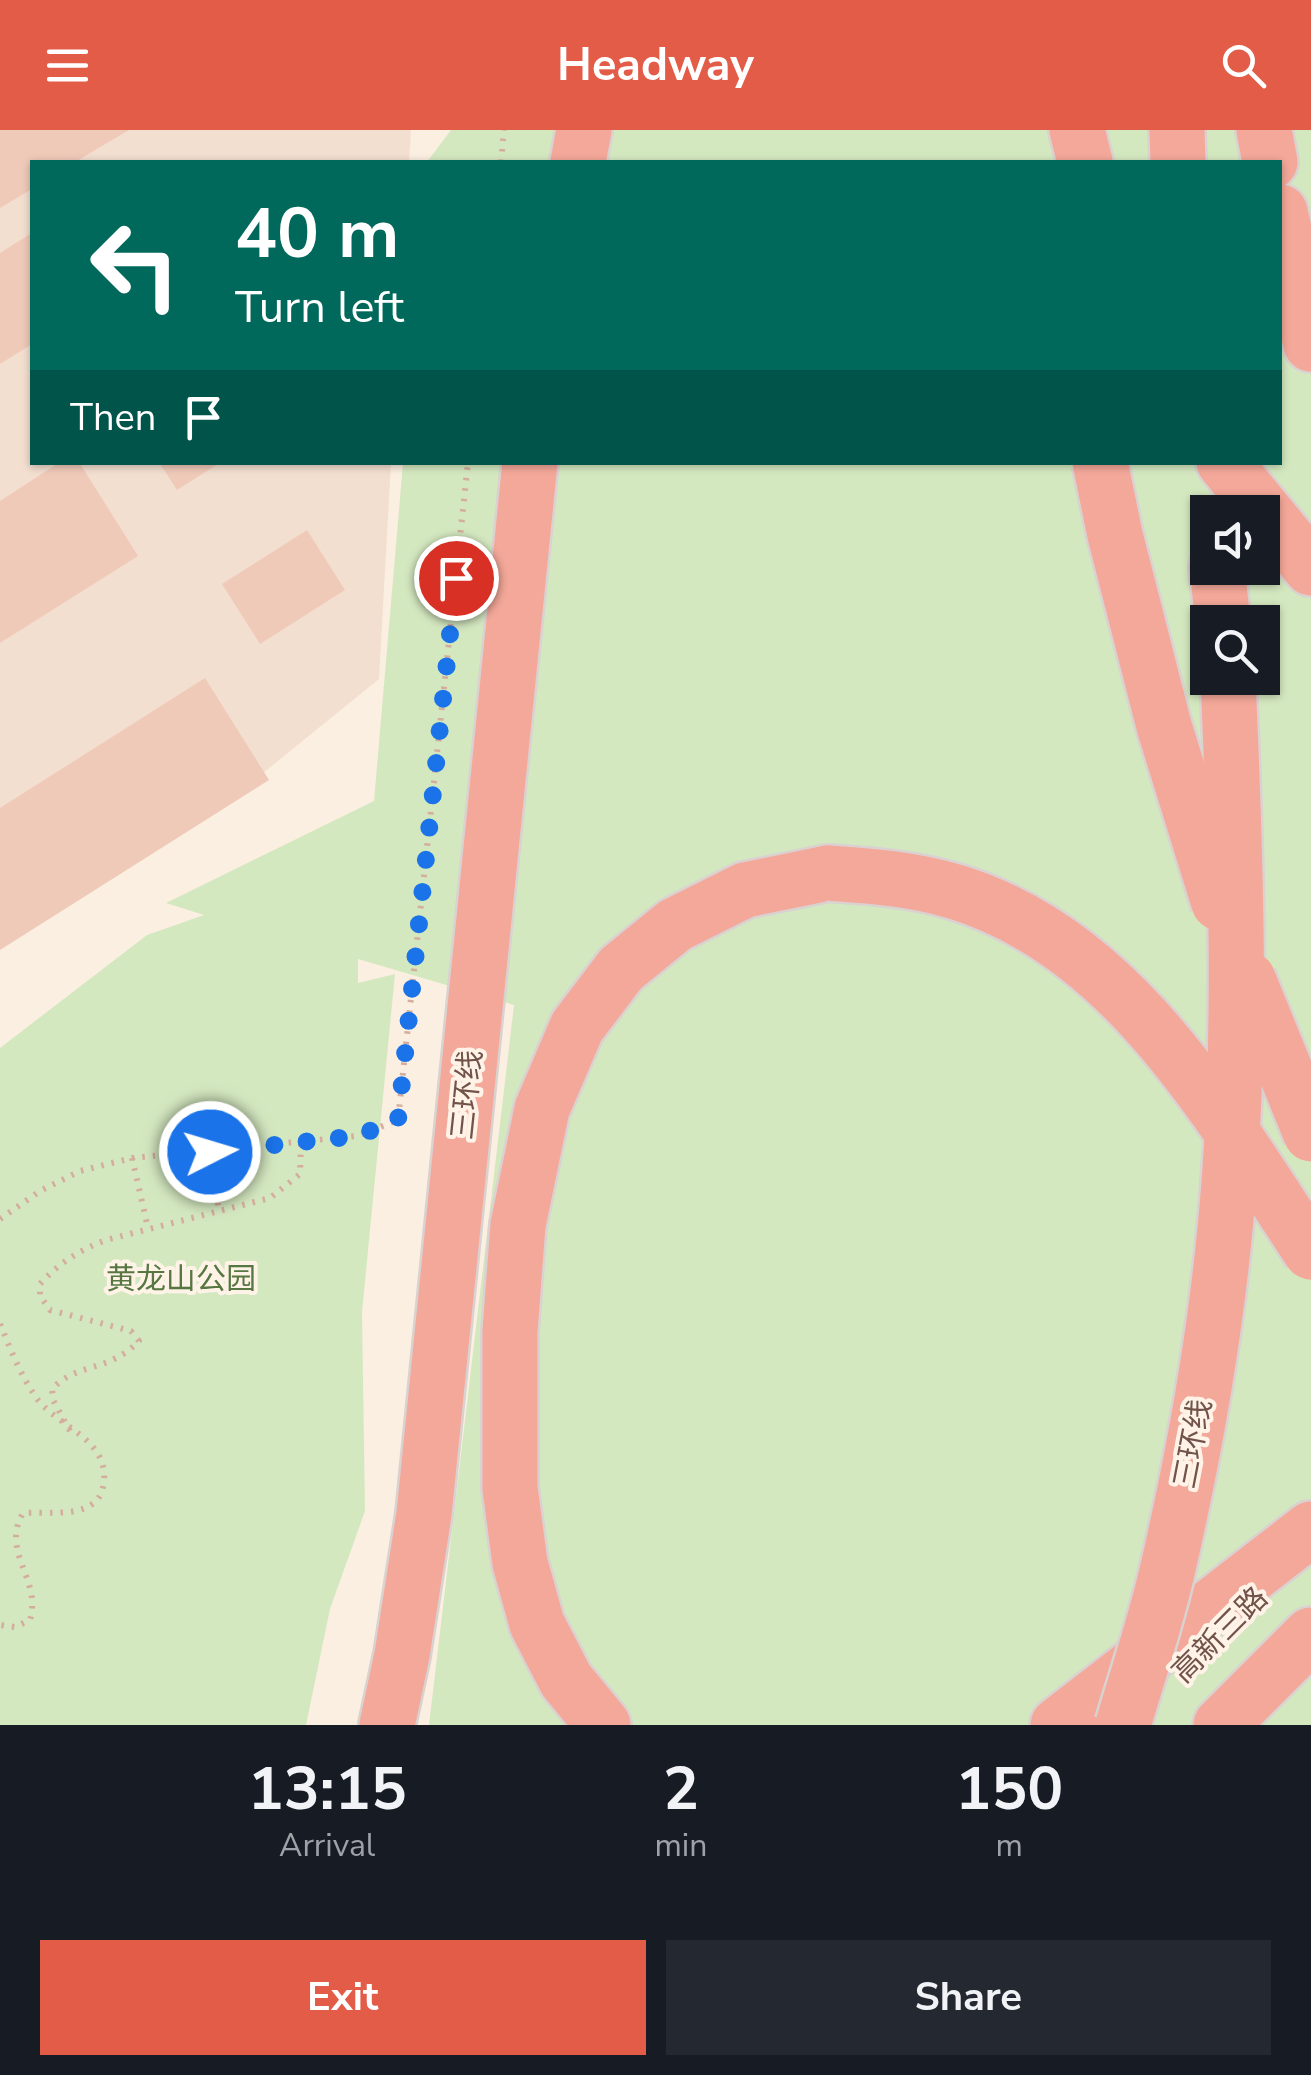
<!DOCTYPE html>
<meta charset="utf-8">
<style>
body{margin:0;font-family:"Nunito Sans","Noto Sans SC",sans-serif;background:#242831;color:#f1f3f6;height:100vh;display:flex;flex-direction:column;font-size:38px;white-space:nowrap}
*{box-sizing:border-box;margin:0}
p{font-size:32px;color:#9ea1a6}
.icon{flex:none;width:55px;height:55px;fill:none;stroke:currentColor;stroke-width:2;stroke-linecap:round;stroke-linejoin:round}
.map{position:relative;height:1595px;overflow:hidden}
.side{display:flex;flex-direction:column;background:#171b24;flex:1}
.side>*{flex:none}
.banner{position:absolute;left:30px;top:30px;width:1252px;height:305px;border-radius:0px;box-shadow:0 2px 8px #0004;background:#00695c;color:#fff;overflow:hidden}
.tools{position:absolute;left:1190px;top:365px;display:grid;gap:20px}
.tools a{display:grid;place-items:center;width:90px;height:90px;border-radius:0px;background:#171b24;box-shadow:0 2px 8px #0004;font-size:50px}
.pin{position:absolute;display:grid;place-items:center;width:85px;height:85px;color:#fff;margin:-42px;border:5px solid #fff;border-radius:50%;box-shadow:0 2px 10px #0007}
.me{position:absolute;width:110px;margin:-55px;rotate:85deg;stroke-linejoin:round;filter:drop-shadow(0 0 8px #0008)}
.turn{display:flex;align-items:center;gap:35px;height:210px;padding:0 40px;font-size:45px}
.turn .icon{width:130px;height:130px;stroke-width:2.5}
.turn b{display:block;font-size:70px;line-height:85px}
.then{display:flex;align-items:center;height:95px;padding:0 40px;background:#0003;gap:20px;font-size:38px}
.eta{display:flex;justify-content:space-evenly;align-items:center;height:170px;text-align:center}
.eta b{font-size:60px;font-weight:700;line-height:70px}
.cta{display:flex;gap:20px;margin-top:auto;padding:20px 40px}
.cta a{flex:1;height:115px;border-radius:0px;background:#e35c48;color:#fff;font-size:40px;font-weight:700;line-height:115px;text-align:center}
.cta a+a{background:#242831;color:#f1f3f6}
header{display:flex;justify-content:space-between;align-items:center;height:130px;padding:0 40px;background:#e35c48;color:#fff;font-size:45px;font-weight:700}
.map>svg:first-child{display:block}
.residential{fill:#f3dfd0}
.green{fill:#d4e8c0;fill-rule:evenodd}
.building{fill:#f0cab9}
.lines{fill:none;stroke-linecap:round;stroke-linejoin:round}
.highway-casing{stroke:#dad2d0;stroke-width:60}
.path{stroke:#d4ad9d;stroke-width:6;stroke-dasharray:2.5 8;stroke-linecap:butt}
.highway{stroke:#f4a899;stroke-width:55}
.highway-bridge-casing{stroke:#dad2d0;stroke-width:60;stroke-linecap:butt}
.highway-bridge{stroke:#f4a899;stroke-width:55}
.route{stroke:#1a73e8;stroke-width:18;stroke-dasharray:0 32.4}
.labels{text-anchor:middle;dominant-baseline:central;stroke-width:8;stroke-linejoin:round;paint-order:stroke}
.street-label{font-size:30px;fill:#715349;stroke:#fff3e7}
.park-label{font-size:30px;fill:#567742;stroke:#fff3e7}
</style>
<header><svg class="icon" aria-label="menu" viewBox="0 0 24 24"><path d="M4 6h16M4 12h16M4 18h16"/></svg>Headway<svg class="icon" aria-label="search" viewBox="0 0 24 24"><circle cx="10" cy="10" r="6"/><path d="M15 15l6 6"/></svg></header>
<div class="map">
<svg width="1311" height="1595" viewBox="0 0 1311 1595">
<rect width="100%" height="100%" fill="#fbefe1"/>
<polygon class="residential" points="0,0 411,0 409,32 32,32 32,332 391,333 379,549 252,652 0,806"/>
<path class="green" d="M 451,0 L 1311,0 L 1311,1595 L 429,1595 L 514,875 L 358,829 L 358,853 L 395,844 L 362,1182 L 365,1381 L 330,1479 L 306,1595 L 0,1595 L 0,918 L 147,805 L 204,785 L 166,773 L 374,671 L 403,333 L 1280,332 L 1280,32 L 427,32 ZM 1208,382 L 1262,382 L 1262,438 L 1208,438 ZM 1208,492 L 1262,492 L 1262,548 L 1208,548 Z"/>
<g class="building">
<polygon points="0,0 129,0 75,32 32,32 32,59 0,78"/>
<polygon points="32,103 32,214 0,234 0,123"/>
<polygon points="60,332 79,332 138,426 0,513 0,371"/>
<polygon points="159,332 221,332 177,360"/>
<polygon points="307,400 345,460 260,514 222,454"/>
<polygon points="205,548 269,650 0,820 0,678"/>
</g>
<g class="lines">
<g class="highway-casing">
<g id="highway">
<polyline points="1077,0 1085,32"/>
<polyline points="1177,0 1178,32"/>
<polyline points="1264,0 1270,32"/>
<polyline points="578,32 584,0"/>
<polyline points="1280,82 1311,214"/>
<polyline points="1224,332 1311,438"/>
<polyline points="1217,438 1223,492"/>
<polyline points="387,1595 402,1525 424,1384 530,332"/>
<polyline points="603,1595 566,1550 537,1494 520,1433 510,1358 510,1201 518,1095 542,979 577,897 621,839 675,795 745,760 828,743"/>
<polyline points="1058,1595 1311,1399"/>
<polyline points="1221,1595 1311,1505"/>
</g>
</g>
<g class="path">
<polyline points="501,32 504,0"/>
<polyline points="210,1021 219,1081"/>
<polyline points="132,1028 148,1098"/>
<polyline points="0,1089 40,1061 80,1041 132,1028 357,1006 398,990 468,332"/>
<path d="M 0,1194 C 11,1220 21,1247 38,1270 C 53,1289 83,1302 96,1321 C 102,1329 105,1340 104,1350 C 102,1391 53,1381 23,1383 C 0,1422 42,1449 30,1490 L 15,1497 L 0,1495"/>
<path d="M 70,1301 L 53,1270 L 52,1259 C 77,1232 108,1243 139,1211 L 131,1201 L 50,1180 L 40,1166 L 40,1154 C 60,1132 80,1120 106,1110 L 270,1068 L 300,1044 L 301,1013"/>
</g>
<use href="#highway" class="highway"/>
<g class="highway-bridge-casing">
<g id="highway-bridge">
<polyline points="1100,332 1115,405 1164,596 1219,773"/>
<path d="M 828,743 C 872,746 914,749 956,762 C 1124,813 1220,985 1311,1122"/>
<polyline points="1248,849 1311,1004"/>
<path d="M 1123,1595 C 1138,1544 1155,1494 1167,1442 C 1193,1330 1214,1214 1225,1099 C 1243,916 1236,731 1228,548"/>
</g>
</g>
<use href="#highway-bridge" class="highway-bridge"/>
</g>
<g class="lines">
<polyline class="route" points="210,1022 357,1006 398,990 456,448"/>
</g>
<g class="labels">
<g class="street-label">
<text transform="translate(467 965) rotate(-84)">三环线</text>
<text transform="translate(1193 1314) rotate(-79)">三环线</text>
<text transform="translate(1220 1505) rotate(-45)">高新三路</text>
</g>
<g class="park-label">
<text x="181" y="1149">黄龙山公园</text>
</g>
</g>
</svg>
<div class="tools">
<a><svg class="icon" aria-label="sound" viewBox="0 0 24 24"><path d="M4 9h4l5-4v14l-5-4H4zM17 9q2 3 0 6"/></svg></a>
<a><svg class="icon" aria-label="search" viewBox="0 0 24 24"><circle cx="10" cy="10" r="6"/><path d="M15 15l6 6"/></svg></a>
</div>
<div class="pin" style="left:456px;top:448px;background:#d93025"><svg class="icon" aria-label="arrive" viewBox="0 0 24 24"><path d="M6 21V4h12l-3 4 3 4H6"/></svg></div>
<svg class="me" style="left:210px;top:1022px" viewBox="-20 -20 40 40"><circle r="17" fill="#1a73e8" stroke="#fff" stroke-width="3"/><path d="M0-11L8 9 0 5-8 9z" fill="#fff"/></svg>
<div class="banner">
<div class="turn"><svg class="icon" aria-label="left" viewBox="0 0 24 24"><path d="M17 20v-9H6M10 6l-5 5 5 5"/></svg><div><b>40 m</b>Turn left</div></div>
<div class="then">Then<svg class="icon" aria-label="arrive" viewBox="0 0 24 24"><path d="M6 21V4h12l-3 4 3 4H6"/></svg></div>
</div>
</div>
<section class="side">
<div class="eta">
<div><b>13:15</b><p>Arrival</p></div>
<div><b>2</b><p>min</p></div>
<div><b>150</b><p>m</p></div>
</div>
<div class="cta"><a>Exit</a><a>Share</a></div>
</section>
